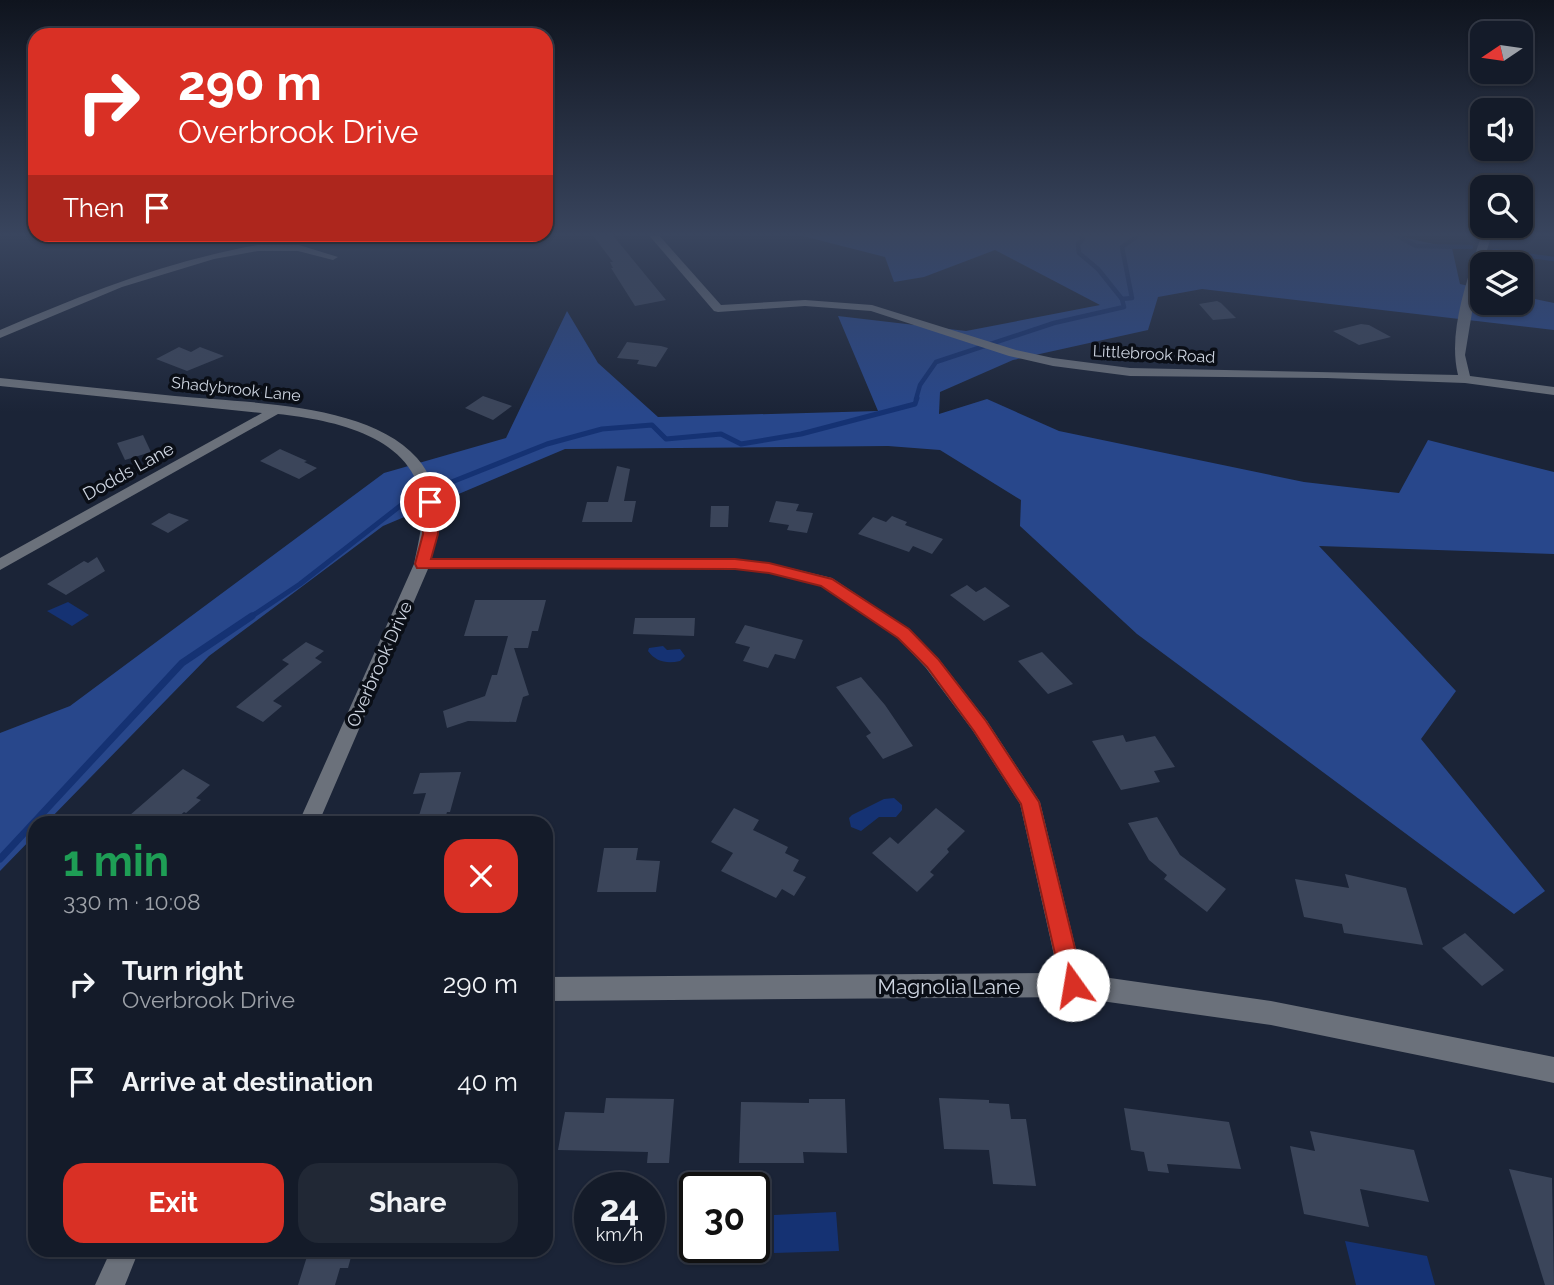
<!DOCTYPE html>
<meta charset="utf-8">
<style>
:root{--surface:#141b29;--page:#212835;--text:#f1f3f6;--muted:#9da1a8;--line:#333946;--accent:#d93025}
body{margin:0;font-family:Raleway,sans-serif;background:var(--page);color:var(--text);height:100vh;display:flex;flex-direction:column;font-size:26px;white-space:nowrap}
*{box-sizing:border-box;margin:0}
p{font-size:23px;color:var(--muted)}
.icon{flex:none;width:38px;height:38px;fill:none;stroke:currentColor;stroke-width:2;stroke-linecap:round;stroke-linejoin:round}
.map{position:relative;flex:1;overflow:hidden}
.sheet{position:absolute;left:28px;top:816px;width:525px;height:441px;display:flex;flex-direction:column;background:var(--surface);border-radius:21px;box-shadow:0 2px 5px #0004,0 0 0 2px var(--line)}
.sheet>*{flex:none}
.banner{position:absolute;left:28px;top:28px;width:525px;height:214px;border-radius:21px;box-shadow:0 2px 5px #0004,0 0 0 2px var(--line);background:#d93025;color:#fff;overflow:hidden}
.needle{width:46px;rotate:257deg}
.tools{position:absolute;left:1470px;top:21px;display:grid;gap:14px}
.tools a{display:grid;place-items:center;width:63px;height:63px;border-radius:14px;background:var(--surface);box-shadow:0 2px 5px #0004,0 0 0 2px var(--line);font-size:35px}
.speed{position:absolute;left:574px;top:1172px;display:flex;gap:14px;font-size:35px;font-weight:700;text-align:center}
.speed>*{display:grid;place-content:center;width:91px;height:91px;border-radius:50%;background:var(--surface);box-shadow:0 2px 5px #0004,0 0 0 2px var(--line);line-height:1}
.speed small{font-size:18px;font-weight:400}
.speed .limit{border:4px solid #111;border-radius:10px;background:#fff;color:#111}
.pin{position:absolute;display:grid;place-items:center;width:60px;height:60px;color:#fff;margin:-30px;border:4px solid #fff;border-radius:50%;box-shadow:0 2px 7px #0007}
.me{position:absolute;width:77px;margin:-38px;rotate:347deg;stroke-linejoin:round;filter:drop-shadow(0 0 5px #0008)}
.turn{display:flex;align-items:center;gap:24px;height:147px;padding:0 35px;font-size:32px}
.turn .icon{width:91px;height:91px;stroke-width:2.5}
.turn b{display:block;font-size:49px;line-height:60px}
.then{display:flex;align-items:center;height:66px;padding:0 35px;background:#0003;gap:14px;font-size:26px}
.round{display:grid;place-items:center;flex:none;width:74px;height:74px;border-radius:21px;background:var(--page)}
.headline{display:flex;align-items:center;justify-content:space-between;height:119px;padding:0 35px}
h1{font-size:42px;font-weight:700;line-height:52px;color:#1e9e55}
.cta{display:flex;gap:14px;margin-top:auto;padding:14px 35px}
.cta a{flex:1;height:80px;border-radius:21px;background:var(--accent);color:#fff;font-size:28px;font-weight:700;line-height:80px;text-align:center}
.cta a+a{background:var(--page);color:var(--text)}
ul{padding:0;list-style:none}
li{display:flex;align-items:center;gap:21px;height:98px;padding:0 35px}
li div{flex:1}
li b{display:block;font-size:26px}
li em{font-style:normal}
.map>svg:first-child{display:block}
</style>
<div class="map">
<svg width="1554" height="1285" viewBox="0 0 1554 1285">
<rect width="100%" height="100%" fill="#1b2437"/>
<path fill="#28478b" d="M791 233H1384L1452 248 1460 284 1482 289V303H1521V296L1554 303V330L1202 289 1158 297 1148 330 1013 360 940 392 939 414 987 399 1059 431 1304 482 1399 493 1428 440 1554 472V554L1319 546 1456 691 1421 739 1545 891 1514 914 1137 634 1020 526 1021 500 940 450 888 446 565 449 383 526 209 656 47 822H35V835L0 871V733L70 706 384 473 506 438 567 311 598 363 658 417 878 411 838 316 966 331 1100 305 995 250 924 277 894 282 885 257Z"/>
<g fill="#153273">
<path d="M68 602 89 615 72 626 47 611Z"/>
<path d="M663 646 667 650 680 649 685 656 680 661C667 664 656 662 648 651L649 648Z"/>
<path d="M894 798 902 805V810L896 817H879L861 831 851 827 849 818 852 815 884 799Z"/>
<path d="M836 1212 839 1251 774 1253V1215Z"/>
<path d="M1345 1241 1427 1256 1435 1285H1356Z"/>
</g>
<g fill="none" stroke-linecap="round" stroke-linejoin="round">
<g stroke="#153273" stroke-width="4.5">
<path d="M1078 233 1083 239 1078 244 1079 253 1098 269 1122 299"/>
<path d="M1392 233 1416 246 1471 247"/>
<path d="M1494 251 1554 259"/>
<path d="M916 399 920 385 936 362 1054 323 1124 307 1122 299 1132 298 1122 247 1139 235 1136 233"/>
</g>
<path stroke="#153273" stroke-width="5" d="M249 618 300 584 409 499 547 444 602 429 652 425 666 439 721 434 741 444 801 434 915 404 917 398"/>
<path stroke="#153273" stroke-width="7" d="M0 859 182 663 252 616"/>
</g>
<g fill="#3b455a">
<path d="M591 233H611L666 300 635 306 611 268H613L610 262H613Z"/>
<path d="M1217 301 1221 303 1236 318 1213 320 1199 304Z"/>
<path d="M1361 324 1369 325 1391 337 1359 345 1333 331Z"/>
<path d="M627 342 661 346 668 348 656 367 637 364 639 360 617 358Z"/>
<path d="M179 347 191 352 200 347 224 356 187 371 156 359Z"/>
<path d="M483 396 512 406 493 420 465 408Z"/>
<path d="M143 435 151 452 125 460 117 443Z"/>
<path d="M280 449 307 461 304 462 317 468 299 479 260 461Z"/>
<path d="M617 466 630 469 624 501H636L632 522H582L587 502H608Z"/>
<path d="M776 501 799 504 796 511 813 513 807 533 787 530 789 525 769 522Z"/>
<path d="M711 506H729L728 527H710Z"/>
<path d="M169 513 189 520 168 533 151 524Z"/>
<path d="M892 516 907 522 905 525 943 539 932 554 913 546 909 552 858 534 873 517 886 522Z"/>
<path d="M97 557 105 571 66 595 47 584 84 561 88 563Z"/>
<path d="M967 585 976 592 985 587 1010 606 984 621 950 595Z"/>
<path d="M475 600H546L538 631H532L528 648H514L529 695 523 697 516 722 468 721 447 728 443 711 485 696 492 675H497L508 636H464Z"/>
<path d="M635 618H695L694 636 633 634Z"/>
<path d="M745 625 803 640 795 659 775 654 768 668 743 661 750 647 735 643Z"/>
<path d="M306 642 324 651 315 658 322 662 273 701 282 706 263 722 236 707 289 664 282 660Z"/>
<path d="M1042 652 1073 684 1048 694 1018 661Z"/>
<path d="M861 677 885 705 913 746 883 759 866 736 871 733 836 687Z"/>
<path d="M1123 735 1126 742 1155 736 1175 767 1154 771 1160 782 1121 790 1092 741Z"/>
<path d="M183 769 210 785 196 798 201 800 186 813 184 812 173 822H122Z"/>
<path d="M461 772 450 812H447L444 822H417L426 793 413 794 420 773Z"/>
<path d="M734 808 759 820 753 830 788 847 785 853 799 860 793 871 806 877 794 896 782 889 776 898 721 871 733 853 711 842Z"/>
<path d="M936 808 965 831 947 849 949 852 930 872 934 875 917 892 872 853 890 837 898 844Z"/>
<path d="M1157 817 1180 855 1226 889 1207 912 1164 879 1167 875 1149 860 1128 823Z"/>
<path d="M604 848H638L636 860 660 861 656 892H597Z"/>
<path d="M1345 874 1406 888 1423 945 1344 933 1342 924 1304 917 1295 879 1349 888Z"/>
<path d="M1465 933 1504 970 1482 986 1442 948Z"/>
<path d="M606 1098 674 1099 669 1163H647L648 1152 558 1150 565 1112 604 1113Z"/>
<path d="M939 1098 989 1100V1103L1009 1104 1011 1119H1026L1036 1186 993 1184 989 1150 944 1149Z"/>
<path d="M809 1099H845L847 1153 803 1152 804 1163H739L741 1102 809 1103Z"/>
<path d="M1124 1108 1229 1122 1241 1169 1167 1164 1169 1173 1148 1171 1144 1152 1131 1150Z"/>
<path d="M1310 1131 1414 1150 1429 1202 1360 1189 1369 1227 1304 1214 1290 1146 1315 1151Z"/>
<path d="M1509 1169 1552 1178 1554 1285H1545Z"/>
<path d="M309 1250H353L348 1268H340L335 1285H298Z"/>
</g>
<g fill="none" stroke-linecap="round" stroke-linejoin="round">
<g fill="#6b717b" fill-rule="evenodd">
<path d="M647 233H657L721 305 805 300 872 305 1016 350 1053 358 1130 368 1458 375C1447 330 1469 276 1482 233H1492L1476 288 1465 355 1470 376 1554 387V395L1465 383 1327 378 1130 376 1053 366 1009 356 871 311 805 306 718 312 714 311Z"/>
<path d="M258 245H299L338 257 333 260 298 251H258L214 259 122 287 0 338V330C84 294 167 261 258 245Z"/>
<path d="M0 378C58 384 116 390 175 396 244 403 368 402 417 458 442 486 438 524 431 559H735L769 563 832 578 910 630 938 658 987 721 1040 802 1082 974 1271 1001 1554 1057V1083L1271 1025 1073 997 546 1001V977L1058 973 1020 804 973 731 926 668 898 638 821 586 769 573 735 569H428L319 822H299L414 564C418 544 423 525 422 505 417 436 333 420 278 414L0 570V558L262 413 0 386Z"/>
<path d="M111 1250H139L125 1285H95Z"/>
</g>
</g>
<linearGradient id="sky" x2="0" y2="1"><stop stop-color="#0f141e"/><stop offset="0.57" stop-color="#39455e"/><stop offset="1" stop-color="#39455e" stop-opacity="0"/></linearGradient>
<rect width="1554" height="412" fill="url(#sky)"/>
<path fill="#d93025" stroke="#8d1f18" stroke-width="2" d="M430 498 437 502 438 534 431 559H735L769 563 832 579 909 629 938 659 986 721 1039 802 1084 985 1081 993 1073 996 1066 993 1062 985 1021 804 974 731 927 667 898 638 821 586 769 573 735 569 417 568 415 564 423 534 424 502Z"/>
<g text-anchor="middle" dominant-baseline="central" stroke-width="7" stroke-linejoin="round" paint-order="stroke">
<g font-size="16" fill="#ced5e1" stroke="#0a0e16">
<text transform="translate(1154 354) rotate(3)">Littlebrook Road</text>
<text transform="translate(236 389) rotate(6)">Shadybrook Lane</text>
</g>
<g font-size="18" fill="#ced5e1" stroke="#0a0e16">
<text transform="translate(128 471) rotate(-29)">Dodds Lane</text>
<text transform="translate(379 664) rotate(-66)">Overbrook Drive</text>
</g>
<g font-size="21" fill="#ced5e1" stroke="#0a0e16">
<text x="949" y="986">Magnolia Lane</text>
</g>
</g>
</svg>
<div class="tools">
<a><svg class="needle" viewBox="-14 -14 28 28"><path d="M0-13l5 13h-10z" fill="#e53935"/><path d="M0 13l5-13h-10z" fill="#9da1a8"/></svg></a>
<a><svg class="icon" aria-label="sound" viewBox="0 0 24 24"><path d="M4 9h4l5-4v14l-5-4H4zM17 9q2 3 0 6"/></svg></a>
<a><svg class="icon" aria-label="search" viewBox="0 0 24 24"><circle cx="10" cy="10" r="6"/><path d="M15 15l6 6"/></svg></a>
<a><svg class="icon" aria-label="layers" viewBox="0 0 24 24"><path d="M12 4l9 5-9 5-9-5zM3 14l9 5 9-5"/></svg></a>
</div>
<div class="speed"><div>24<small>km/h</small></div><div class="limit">30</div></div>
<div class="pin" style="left:430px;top:502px;background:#d93025"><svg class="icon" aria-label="arrive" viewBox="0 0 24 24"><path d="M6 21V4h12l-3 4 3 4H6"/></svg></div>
<svg class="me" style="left:1073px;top:985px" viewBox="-20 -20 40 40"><circle r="19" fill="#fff"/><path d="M0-13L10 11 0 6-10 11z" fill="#d93025"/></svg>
<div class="banner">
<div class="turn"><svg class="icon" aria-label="right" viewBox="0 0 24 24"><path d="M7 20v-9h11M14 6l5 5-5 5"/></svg><div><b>290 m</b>Overbrook Drive</div></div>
<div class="then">Then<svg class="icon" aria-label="arrive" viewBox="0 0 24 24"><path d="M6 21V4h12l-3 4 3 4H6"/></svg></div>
</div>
<section class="sheet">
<div class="headline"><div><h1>1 min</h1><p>330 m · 10:08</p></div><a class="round" style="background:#d93025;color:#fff"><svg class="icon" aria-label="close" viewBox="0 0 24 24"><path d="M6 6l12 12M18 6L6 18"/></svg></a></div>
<ul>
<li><svg class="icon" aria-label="right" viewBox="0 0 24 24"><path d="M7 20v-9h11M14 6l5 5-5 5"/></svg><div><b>Turn right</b><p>Overbrook Drive</p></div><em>290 m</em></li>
<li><svg class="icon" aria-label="arrive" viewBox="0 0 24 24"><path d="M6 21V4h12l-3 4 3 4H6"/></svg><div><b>Arrive at destination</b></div><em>40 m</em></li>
</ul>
<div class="cta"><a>Exit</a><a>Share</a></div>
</section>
</div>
